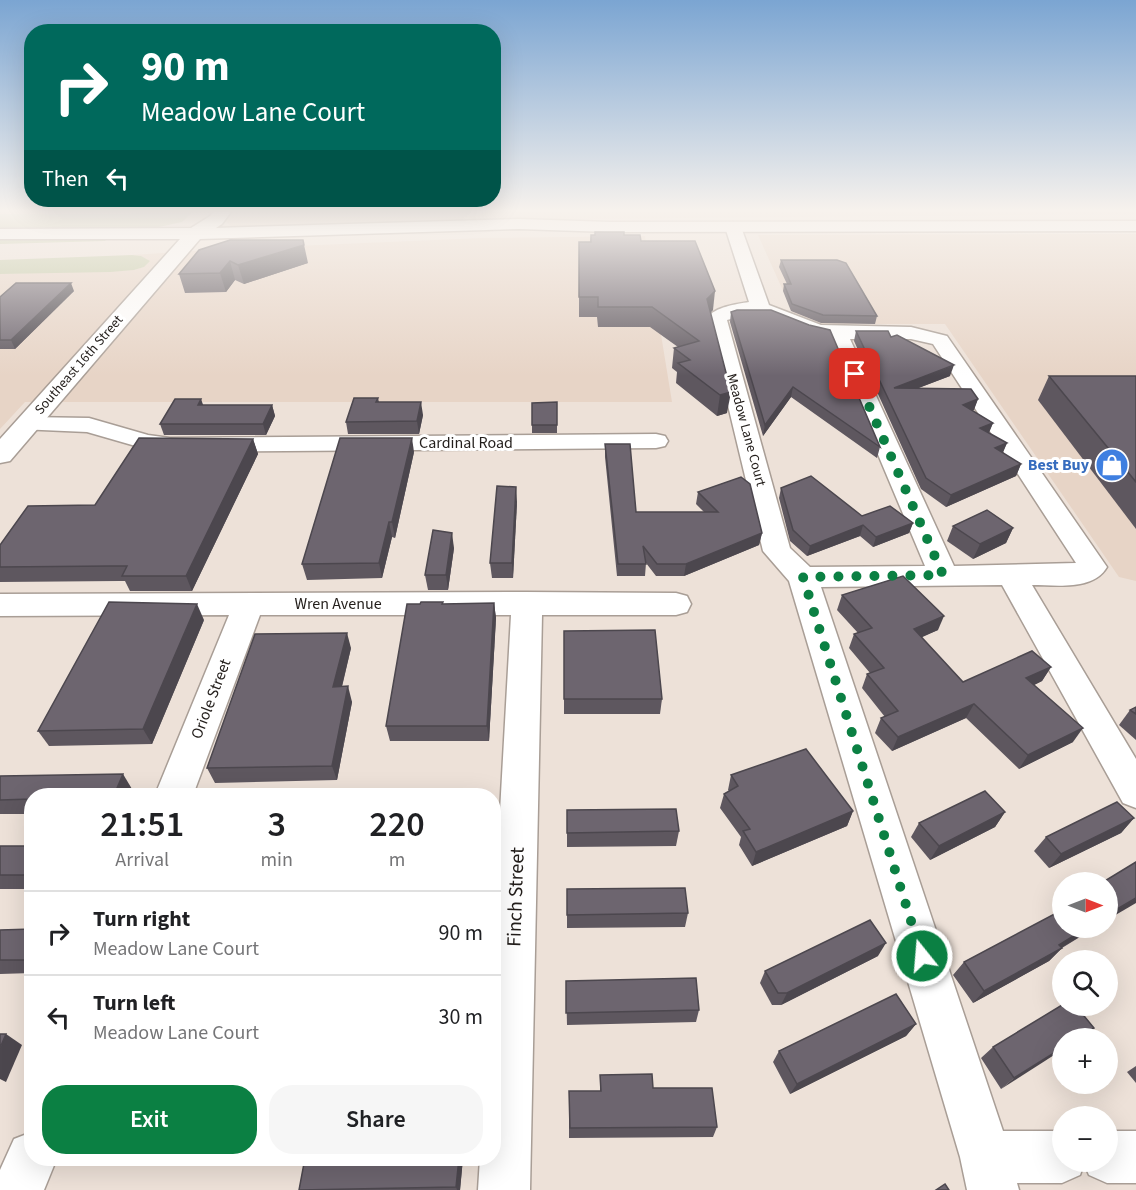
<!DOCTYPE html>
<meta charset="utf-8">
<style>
:root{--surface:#fff;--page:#f6f6f6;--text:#202124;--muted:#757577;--line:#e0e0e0;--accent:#0b8043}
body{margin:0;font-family:"Source Sans 3",sans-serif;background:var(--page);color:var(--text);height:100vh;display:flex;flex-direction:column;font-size:22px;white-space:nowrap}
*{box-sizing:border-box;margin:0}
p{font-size:20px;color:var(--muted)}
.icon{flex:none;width:33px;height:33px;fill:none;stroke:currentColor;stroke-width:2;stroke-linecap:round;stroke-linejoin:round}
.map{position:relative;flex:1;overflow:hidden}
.drawer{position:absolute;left:24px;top:788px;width:477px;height:378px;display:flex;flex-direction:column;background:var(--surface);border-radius:24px;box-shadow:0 6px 24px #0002}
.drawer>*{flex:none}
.top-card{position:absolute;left:24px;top:24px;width:477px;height:183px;border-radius:24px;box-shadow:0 6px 24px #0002;background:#00695c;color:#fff;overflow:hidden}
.needle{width:39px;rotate:90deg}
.tools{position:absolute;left:1052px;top:872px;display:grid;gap:12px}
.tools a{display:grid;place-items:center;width:66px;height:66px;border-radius:50%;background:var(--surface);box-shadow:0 6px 24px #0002;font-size:30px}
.pin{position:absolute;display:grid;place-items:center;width:51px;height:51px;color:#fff;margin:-26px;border-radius:12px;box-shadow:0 3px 9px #0006}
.me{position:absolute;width:66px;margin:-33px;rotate:343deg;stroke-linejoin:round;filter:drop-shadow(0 0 4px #0008)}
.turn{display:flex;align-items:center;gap:21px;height:126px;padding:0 18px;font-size:27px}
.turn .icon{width:78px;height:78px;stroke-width:2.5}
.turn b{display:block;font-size:42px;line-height:51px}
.then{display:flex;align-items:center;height:57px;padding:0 18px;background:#0003;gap:12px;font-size:22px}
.eta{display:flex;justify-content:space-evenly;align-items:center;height:102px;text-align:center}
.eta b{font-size:36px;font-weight:600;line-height:42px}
.cta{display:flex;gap:12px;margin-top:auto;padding:12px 18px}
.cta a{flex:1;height:69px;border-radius:24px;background:var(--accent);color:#fff;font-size:24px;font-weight:600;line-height:69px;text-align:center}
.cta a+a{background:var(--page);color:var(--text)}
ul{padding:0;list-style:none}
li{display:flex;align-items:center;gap:18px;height:84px;padding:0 18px;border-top:2px solid var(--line)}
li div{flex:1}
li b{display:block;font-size:22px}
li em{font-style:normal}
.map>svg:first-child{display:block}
</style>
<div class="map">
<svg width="1136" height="1190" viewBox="0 0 1136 1190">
<rect width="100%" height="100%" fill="#ede1d8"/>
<g fill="#e7d4c6">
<path d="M0 209H164L129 214H0Z"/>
<path d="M234 209H1136V214L571 219 242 226H231L226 222Z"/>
<path d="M1136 234V581L1119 577 945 324H798L758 235Z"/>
<path d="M645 236 672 402H25L0 429V274L134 270 144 267 141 256 132 255 225 249 482 238Z"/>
</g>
<g fill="#bfc6a0">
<path d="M164 209H196L182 222 159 227 0 228V214H129Z"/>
<path d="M0 238H108L105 241 0 244Z"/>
<path d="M132 255 141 256 150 261 144 267 134 270 110 272 0 274V260Z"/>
</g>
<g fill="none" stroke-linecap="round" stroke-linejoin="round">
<defs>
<g id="minor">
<path d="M733 222 741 227 769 305 821 325 911 327 947 336 1107 567C1093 591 1056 585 1032 585L1136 759V808L1123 803 1002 585 821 587 1003 1131H1062V1161H1107V1131H1136V1183H1107L1089 1175 1084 1164 1080 1175 1062 1183H1017L1019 1190H967L960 1157 789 581 763 551 707 318C715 307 736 304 749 302L725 227ZM749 314C775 314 800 335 829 338L925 566 810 567 790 548 727 320ZM850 339H911L933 344 1076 563 954 566Z"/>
<path d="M27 417 89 418 148 435 170 438 656 434 665 436 668 441 665 446 656 448 170 452 146 449 87 432 19 429 15 424 19 419Z"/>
<path d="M527 592 676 593 687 596 691 604 687 612 676 615H542L530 1190H478L480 1158H494V919L511 615H260L193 795H155L229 615 0 616V594Z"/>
<path d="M32 1132V1158H57L44 1190H0V1170L14 1139Z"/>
</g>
<path id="major" d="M216 209H233L222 224 216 228 519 219 610 222 1136 221V231L610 232 519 229 200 239 10 461 0 463V439L180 239H0V229L191 228 210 216Z"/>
</defs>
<use href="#minor" stroke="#a99e96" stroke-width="3"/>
<use href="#major" stroke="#a99e96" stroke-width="3"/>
<use href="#minor" fill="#fff" fill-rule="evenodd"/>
<use href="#major" fill="#fff" fill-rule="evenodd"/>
</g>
<g fill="#5e575f">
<path d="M591 235H624L641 241 713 310 710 312 727 413 717 416 676 383 677 372 672 368 674 348 678 347 650 327H598L597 317H579V242H590Z"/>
<path d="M199 250 308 263 244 284 235 280 226 292 185 293 179 274Z"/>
<path d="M781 260 877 316 875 324 821 323 791 311 783 291 784 284H787L779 267Z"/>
<path d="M74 291 15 349H0V297Z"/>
<path d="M731 312 880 447 877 458 791 397 763 436 730 322Z"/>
<path d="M856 331 891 337 950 376 918 388 978 399 973 411 993 423 989 433 1007 443 1002 453 1021 464 1016 476 946 507 921 489 854 341Z"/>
<path d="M1049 376H1136V529L1038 400Z"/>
<path d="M378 398 379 402 423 415 419 434H348L346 422Z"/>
<path d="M557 402V433H532V403Z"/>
<path d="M204 405H272L275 416 266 435H164L160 424Z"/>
<path d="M253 439 258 454 192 591H130L125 581H119L0 582V545Z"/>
<path d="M605 444 636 512H704L696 504 698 492 762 533 759 545 684 576H656L646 563 645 576H617L605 457Z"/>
<path d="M414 452 395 538 392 537 382 578 307 580 302 564Z"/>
<path d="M781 488 862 516 913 523 909 533 873 547 860 536 807 556 790 541 779 498Z"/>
<path d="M517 502 513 578H492L490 563Z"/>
<path d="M953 526 1013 528 1006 543 973 559 947 541Z"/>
<path d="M454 548 448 590H428L425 575Z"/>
<path d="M842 595 938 630 921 637 963 682 1051 667 1042 681 1034 685 1073 742 1019 769 966 718 892 751 875 733 881 718 885 717 862 688 867 674 870 673 849 648 854 634 858 633 837 610Z"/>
<path d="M494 603 496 618 489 741H390L386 726 443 604Z"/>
<path d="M204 620 152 744 49 746 38 731Z"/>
<path d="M564 631 662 699 660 714H564Z"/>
<path d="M351 648 342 687 352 702 337 780 215 783 207 768Z"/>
<path d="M1136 707V740L1119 725 1130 710Z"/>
<path d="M731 775 853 811 847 826 752 866 739 845 741 837 720 808 724 794 729 791 728 790Z"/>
<path d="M0 776 132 789 130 795H32V814H0Z"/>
<path d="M567 810 679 831 676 846 567 847Z"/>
<path d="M1005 812 995 827 930 860 911 837 919 823Z"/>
<path d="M1134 818 1121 833 1049 868 1034 851 1046 837Z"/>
<rect x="0" y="846" width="32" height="43"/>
<path d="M567 889 688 913 685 927 567 928Z"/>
<path d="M1096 927 1062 948 1049 961 973 1003 953 975 964 962Z"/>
<path d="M32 929V973L0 974V930Z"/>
<path d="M878 956 781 1005H772L760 983 765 971Z"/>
<path d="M566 981 699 1010 696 1022 567 1025Z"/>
<path d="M916 1024 906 1036 790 1094 773 1062 779 1051Z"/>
<path d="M1094 1028 1081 1038H1062L1001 1089 981 1058 993 1047Z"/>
<path d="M1136 1066V1083L1127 1072Z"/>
<path d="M600 1075 653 1088 717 1127 713 1137 569 1138V1091H600Z"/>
<path d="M305 1158H463L460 1190H299Z"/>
</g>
<g fill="#4c474e">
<path d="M303 240 308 263 244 284 238 265Z"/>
<path d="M230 261 235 280 226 292 220 273Z"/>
<path d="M71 283 74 291 15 349 11 340Z"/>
<path d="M715 291 713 310 705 319 707 299Z"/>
<path d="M954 365 950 376 890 399 894 388Z"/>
<path d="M793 387 791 397 763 436 765 425Z"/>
<path d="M731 392 727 413 717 416 720 395Z"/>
<path d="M201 399 205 410 198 405Z"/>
<path d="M978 399 974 410 959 416 963 405Z"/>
<path d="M421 402 423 415 419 434 417 421Z"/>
<path d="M272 405 275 416 266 435 263 424Z"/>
<path d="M993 423 988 434 980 428Z"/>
<path d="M412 438 414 452 395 538 392 522Z"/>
<path d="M253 439 258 454 192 591 186 576Z"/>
<path d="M1007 443 1002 455 995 448Z"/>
<path d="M1021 464 1016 476 946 507 951 495Z"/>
<path d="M516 487 517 502 513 578 512 563Z"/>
<path d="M389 522 392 537 382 578 379 563Z"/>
<path d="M913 523 909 533 873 547 876 537Z"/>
<path d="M863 525 860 536 807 556 810 546Z"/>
<path d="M1013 528 1006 543 973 559 980 544Z"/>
<path d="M452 533 454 548 448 590 446 575Z"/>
<path d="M762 533 759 545 684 576 686 564Z"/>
<path d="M494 603 496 618 489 741 487 726Z"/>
<path d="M197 604 204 620 152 744 143 729Z"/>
<path d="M944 616 938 630 907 644 914 629Z"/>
<path d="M347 633 351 648 338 702 333 687Z"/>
<path d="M1051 667 1042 681 1018 693 1026 678Z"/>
<path d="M348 686 352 702 337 780 332 766Z"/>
<path d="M974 704 966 718 892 751 898 737Z"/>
<path d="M1083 728 1073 742 1019 769 1028 755Z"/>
<path d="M123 774 132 789 130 795H114Z"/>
<path d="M853 811 847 826 752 866 756 852Z"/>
<path d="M1005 812 995 827 930 860 939 846Z"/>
<path d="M1134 818 1121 833 1049 868 1061 854Z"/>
<path d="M1136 898V903L1107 920V915Z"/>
<path d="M1088 927H1096L1059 949 1062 948 1049 961 973 1003 984 991Z"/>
<path d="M886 943 878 956 781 1005 787 993Z"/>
<path d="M916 1024 906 1036 790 1094 797 1084Z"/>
<path d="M6 1034 22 1045 6 1082 0 1079V1048Z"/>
<path d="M1062 1048V1050L1001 1089 1014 1078Z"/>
<path d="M459 1158H463L460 1190H457L456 1187Z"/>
</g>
<g fill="#6d656f" stroke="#4c474e" stroke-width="1.5">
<path d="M595 232H624V235H640L641 241H695L715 291 707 299 731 392 720 395 678 363 690 360 674 348 699 341 652 307H598V297H579V242H591V235H595Z"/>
<path d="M230 240H303L304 245 238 265 230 261 220 273 179 274 199 250Z"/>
<path d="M781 260H837L846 263 877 316 823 315 792 304 784 284H791Z"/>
<path d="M16 283H71L11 340H0V297Z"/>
<path d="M737 310H771L809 325 830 330 880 447 793 387 765 425 731 312Z"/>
<path d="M856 331H888L891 337 897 335 954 365 894 388 971 389 978 399 963 405 993 423 980 428 1007 443 995 448 1021 464 951 495 926 478Z"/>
<path d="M1049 376H1136V482Z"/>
<path d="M354 398H378L376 402H421L417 421 346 422Z"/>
<path d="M175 399H201L198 405H272L263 424H160Z"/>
<path d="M557 402V425H532V403Z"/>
<path d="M139 438 253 439 186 576H122L127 566H111L0 567V545L28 506 95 505Z"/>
<path d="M340 438H412L392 522H389L379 563 302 564Z"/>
<path d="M605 444H630L636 512H718L698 492 741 477 750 484 762 533 686 564H657L643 546 646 564H618Z"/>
<path d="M811 476 862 516 890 506 913 523 876 537 863 525 810 546 793 530 781 488Z"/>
<path d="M497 486 516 487 512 563H490Z"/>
<path d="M987 510 1013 528 980 544 953 526Z"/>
<path d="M433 530 452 533 446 575H425Z"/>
<path d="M903 576 944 616 914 629 963 682 1032 651 1051 667 1026 678 1083 728 1028 755 974 704 898 737 881 718 898 711 867 674 884 668 854 634 872 628 842 595Z"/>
<path d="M109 602 197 604 143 729 38 731Z"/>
<path d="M421 602H443L442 604 494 603 487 726H386L407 604H420Z"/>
<path d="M655 630 662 699H564V631Z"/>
<path d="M347 633 333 687 348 686 332 766 207 768 255 634Z"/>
<path d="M1136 707V714L1130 710Z"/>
<path d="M806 749 853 811 756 852 743 831 750 829 724 794 738 786 731 775Z"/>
<path d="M123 774 114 795H32V799L0 800V776Z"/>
<path d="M985 791 1005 812 939 846 919 823Z"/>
<path d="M1117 802 1134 818 1061 854 1046 837Z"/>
<path d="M676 809 679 831 567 833V810Z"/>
<rect x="0" y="846" width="32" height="29"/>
<path d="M1136 862V898L1107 915V882H1103Z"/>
<path d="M685 888 688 913 567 915V889Z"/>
<path d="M1062 910V927H1088L1059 945 1062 948 984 991 964 962Z"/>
<path d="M870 920 886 943 787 993H778L765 971Z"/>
<path d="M32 929V960H0V930Z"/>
<path d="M696 978 699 1010 566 1013V981Z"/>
<path d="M896 994 916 1024 797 1084 779 1051Z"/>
<path d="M1062 1005H1075L1094 1028 1077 1038H1062V1048L1014 1078 993 1047Z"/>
<path d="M0 1034H6L0 1048Z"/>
<path d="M652 1074 653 1088H712L717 1127 570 1128 569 1091H601L600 1075Z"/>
<path d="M305 1158H459L456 1187 299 1190Z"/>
<path d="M945 1184 949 1190H936Z"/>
</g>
<linearGradient id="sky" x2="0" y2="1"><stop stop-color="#7ba5d2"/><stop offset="0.56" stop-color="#f7f2ed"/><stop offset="1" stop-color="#f7f2ed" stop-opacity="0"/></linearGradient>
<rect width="1136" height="376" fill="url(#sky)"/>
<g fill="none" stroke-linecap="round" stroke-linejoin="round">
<path stroke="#0b8043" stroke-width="10" stroke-dasharray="0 18" d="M855 374 943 575 803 577 922 956"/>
</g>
<defs>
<symbol id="shop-disc" viewBox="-11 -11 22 22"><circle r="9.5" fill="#3f7fe0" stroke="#fff"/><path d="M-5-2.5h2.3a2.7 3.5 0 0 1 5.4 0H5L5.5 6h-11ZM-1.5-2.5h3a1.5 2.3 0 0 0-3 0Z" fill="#fff"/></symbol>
</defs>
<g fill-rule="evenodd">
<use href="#shop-disc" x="1093" y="446" width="38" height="38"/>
</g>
<g text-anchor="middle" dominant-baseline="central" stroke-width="6" stroke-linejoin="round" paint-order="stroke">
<g font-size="14" fill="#231e1b" stroke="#fff">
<text transform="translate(79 365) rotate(-49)">Southeast 16th Street</text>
<text transform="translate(746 430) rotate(75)">Meadow Lane Court</text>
</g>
<g font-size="16" fill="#231e1b" stroke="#fff">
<text x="466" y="443">Cardinal Road</text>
<text x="338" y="604">Wren Avenue</text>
<text transform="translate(211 699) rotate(-69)">Oriole Street</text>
</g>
<g font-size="16" font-weight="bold" fill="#366cbe" stroke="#fff" text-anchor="end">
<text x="1089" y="465">Best Buy</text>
</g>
<g font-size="20" fill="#231e1b" stroke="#fff">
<text transform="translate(516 897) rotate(-88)">Finch Street</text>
</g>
</g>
</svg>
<div class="tools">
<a><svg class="needle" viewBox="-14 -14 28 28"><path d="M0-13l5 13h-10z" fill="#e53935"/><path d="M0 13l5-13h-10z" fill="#757577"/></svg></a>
<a><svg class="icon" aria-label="search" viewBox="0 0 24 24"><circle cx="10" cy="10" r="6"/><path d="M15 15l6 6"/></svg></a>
<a>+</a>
<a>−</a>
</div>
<div class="pin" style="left:855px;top:374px;background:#d93025"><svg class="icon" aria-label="arrive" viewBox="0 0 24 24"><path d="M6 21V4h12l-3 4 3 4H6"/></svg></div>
<svg class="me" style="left:922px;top:956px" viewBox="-20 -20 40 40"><circle r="17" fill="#0b8043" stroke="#fff" stroke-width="3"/><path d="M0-11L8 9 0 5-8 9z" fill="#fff"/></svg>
<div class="top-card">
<div class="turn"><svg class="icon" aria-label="right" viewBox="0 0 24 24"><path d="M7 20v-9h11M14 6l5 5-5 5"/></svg><div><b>90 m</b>Meadow Lane Court</div></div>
<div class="then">Then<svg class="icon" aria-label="left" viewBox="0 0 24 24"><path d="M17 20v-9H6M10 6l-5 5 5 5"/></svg></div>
</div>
<section class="drawer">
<div class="eta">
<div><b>21:51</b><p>Arrival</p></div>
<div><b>3</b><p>min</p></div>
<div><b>220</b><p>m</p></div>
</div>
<ul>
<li><svg class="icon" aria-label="right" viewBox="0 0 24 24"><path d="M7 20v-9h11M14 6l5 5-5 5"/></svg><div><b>Turn right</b><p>Meadow Lane Court</p></div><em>90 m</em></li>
<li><svg class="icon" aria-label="left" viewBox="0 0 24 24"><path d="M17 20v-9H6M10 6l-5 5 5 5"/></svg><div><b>Turn left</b><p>Meadow Lane Court</p></div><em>30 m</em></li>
</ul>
<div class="cta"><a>Exit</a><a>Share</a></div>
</section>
</div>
